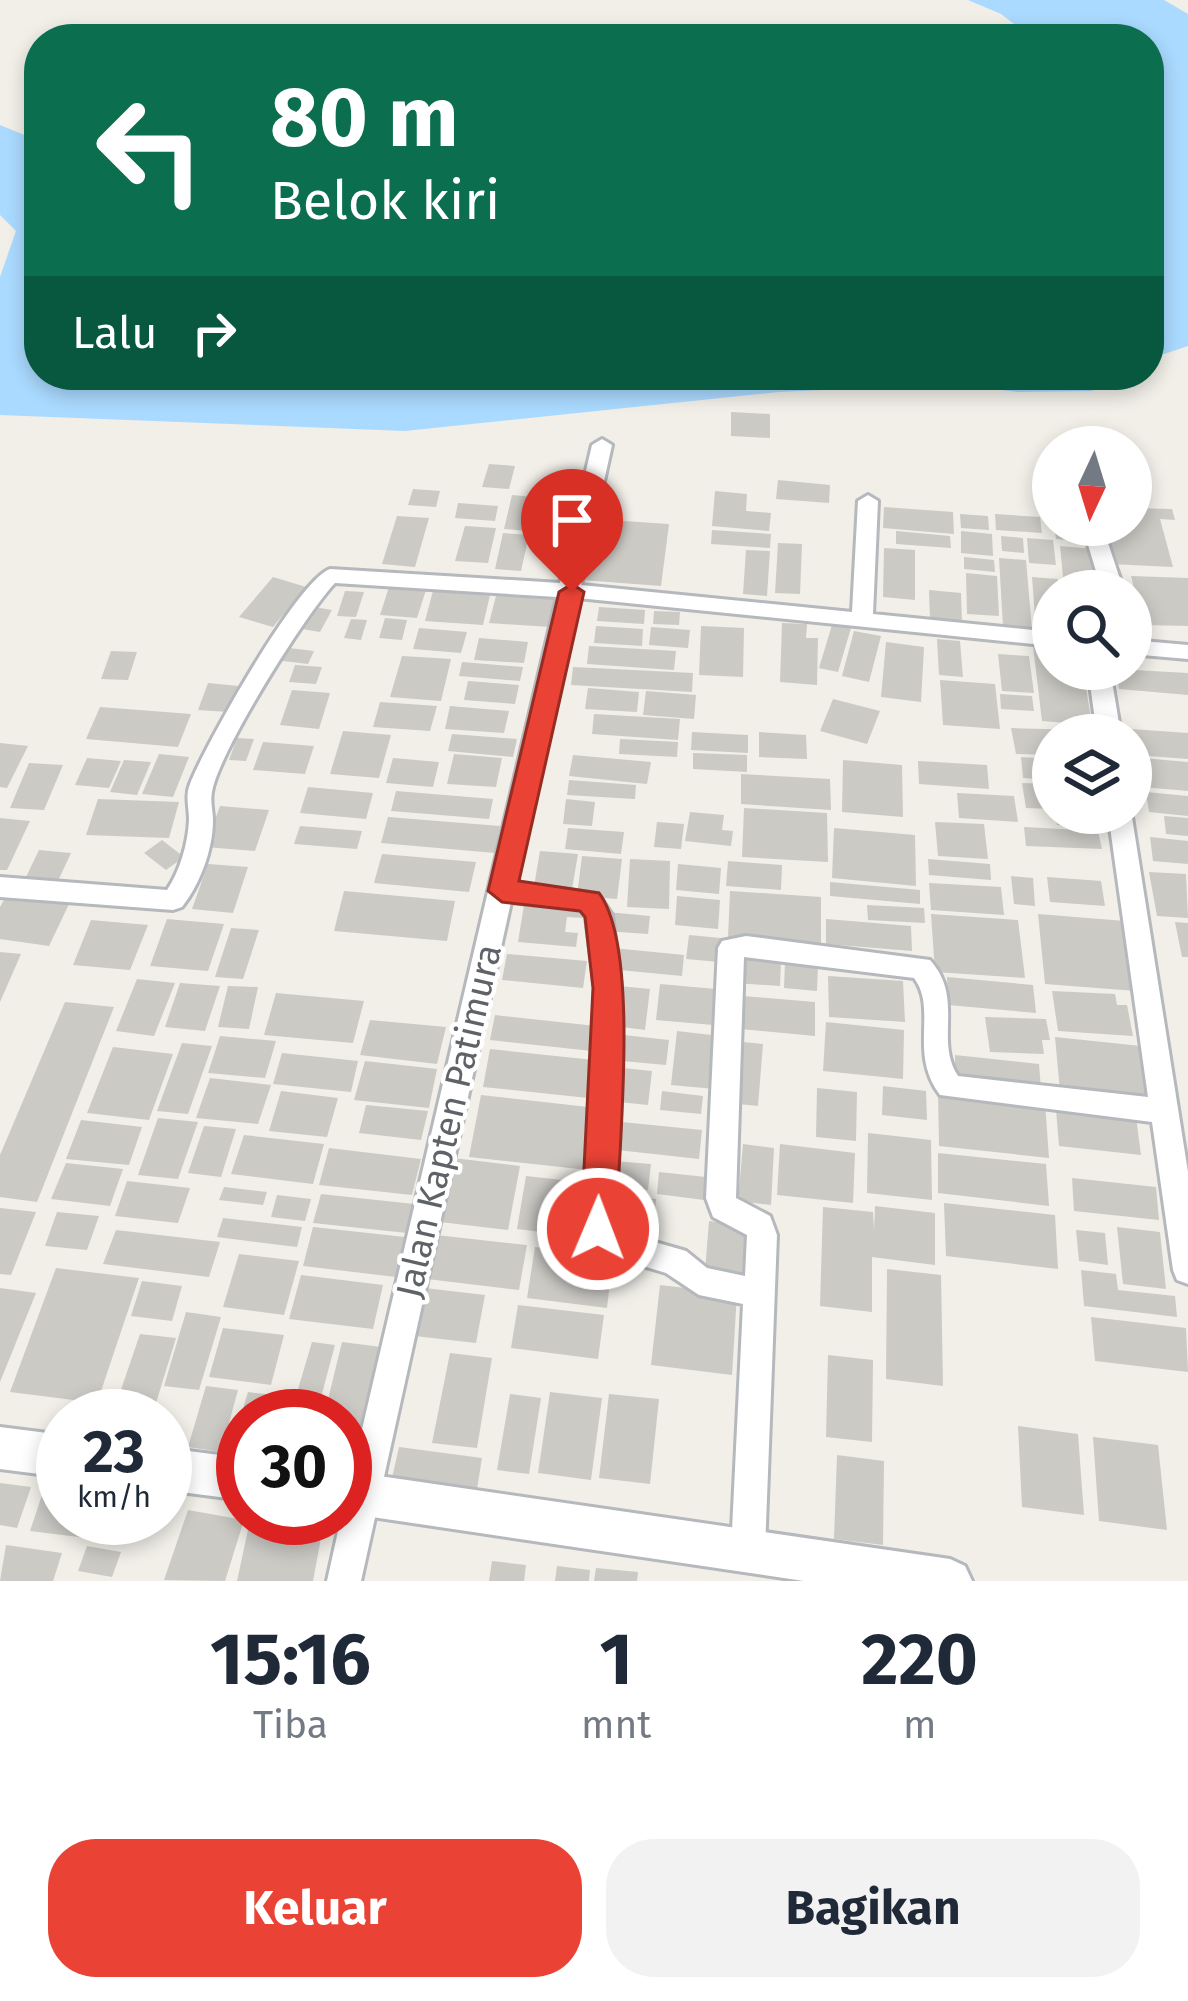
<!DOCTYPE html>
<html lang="id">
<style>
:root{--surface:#fff;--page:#f2f2f3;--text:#1f2937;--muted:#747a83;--accent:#ea4335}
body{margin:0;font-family:"Fira Sans",sans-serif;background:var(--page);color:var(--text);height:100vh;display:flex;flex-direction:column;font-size:45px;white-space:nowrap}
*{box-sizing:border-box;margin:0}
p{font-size:39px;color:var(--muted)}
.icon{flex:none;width:66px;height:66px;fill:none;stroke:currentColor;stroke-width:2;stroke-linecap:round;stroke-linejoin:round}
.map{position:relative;height:1581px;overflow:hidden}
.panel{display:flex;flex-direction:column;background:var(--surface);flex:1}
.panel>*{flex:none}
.top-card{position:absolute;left:24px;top:24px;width:1140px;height:366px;border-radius:48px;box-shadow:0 6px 18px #0003;background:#0b6e4f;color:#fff;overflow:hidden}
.needle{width:78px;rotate:184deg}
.controls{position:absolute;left:1032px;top:426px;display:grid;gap:24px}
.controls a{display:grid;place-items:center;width:120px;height:120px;border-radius:50%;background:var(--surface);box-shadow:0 6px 18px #0003;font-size:60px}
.speed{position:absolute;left:36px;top:1389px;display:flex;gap:24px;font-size:60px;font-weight:700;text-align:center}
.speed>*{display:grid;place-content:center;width:156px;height:156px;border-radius:50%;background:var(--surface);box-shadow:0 6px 18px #0003;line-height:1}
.speed small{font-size:30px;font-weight:400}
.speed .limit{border:18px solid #d22;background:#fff;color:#111}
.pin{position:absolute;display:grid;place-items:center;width:102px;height:102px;color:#fff;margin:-123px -51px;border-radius:50% 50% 50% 0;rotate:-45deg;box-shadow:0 0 12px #0007}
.pin .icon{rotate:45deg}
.me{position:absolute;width:132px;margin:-66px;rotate:1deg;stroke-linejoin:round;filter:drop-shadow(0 0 9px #0008)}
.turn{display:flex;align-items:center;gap:42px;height:252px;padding:0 48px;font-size:54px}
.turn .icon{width:156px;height:156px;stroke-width:2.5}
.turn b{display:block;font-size:84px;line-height:102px}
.then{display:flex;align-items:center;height:114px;padding:0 48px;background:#0003;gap:24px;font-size:45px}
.eta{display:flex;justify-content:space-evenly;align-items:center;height:204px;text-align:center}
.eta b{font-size:72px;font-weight:700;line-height:84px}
.action{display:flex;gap:24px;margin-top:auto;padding:24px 48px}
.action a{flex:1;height:138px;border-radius:48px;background:var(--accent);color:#fff;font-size:48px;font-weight:700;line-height:138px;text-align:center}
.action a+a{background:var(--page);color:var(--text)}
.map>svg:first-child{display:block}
</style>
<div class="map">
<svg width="1188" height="1581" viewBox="0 0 1188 1581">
<rect width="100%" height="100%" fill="#f1efe8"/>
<g fill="#aadaff">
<path d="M968 0H1164L1188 14V346L1149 359V39H1034L1001 14Z"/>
<path d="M0 125 39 141V375H1129L1091 391 1019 392 952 384 779 392 405 431 0 415V277L16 231 0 215Z"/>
</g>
<g fill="#cccac5">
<path d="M731 412 770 414V438L731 436Z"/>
<path d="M489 464 515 466 509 489 482 487Z"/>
<path d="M778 480 830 485 829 503 776 499Z"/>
<path d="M413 489 440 491 436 507 408 505Z"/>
<path d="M715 491 747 494 746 511 771 513 769 531 712 526Z"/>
<path d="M512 495 534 497 527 531 504 529Z"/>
<path d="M458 503 498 506 495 521 455 518Z"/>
<path d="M884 507 953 512 954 534 883 528Z"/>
<path d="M1132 508 1172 509 1175 520 1160 519 1173 567 1110 564 1102 525H1131L1136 520Z"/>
<path d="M960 514 988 516 989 530 961 528Z"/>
<path d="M995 514 1040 517 1042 533 996 530Z"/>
<path d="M397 516 429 518 415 567 382 564Z"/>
<path d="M593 519 669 524 661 586 582 580Z"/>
<path d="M1054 525H1088L1090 542 1056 539Z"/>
<path d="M465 526 496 528 488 563 455 561Z"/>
<path d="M712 530 771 534 770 548 711 544Z"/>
<path d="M896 531 950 536 951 548 896 544Z"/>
<path d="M961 531 992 534 993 556 961 553Z"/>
<path d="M503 533 529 535 521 571 495 569Z"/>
<path d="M1001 536 1023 538 1024 553 1002 551Z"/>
<path d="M540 537 570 539 567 554 536 552Z"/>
<path d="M1027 538 1053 540 1056 565 1029 563Z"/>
<path d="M778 543 802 544 800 594 775 593Z"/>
<path d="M1060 546 1095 549 1099 581 1063 577Z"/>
<path d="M884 548 915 550V600L883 597Z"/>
<path d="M746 550 770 551 767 596 743 594Z"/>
<path d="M964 557 994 560 995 572 964 569Z"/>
<path d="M999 558 1026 560 1032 630 1003 627Z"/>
<path d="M966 573 997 576 999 616 967 614Z"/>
<path d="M1131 576 1188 578V626L1143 625Z"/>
<path d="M273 577 306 587 273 627 239 617Z"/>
<path d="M1032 577 1058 579 1053 630 1036 629Z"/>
<path d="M389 587 426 590 417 618 380 615Z"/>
<path d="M434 587 491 591 483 625 425 621Z"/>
<path d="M929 590 961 593 962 623 930 620Z"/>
<path d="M345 591 364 592 356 617 337 616Z"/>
<path d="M497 592 556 596 550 627 489 623Z"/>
<path d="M308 606 332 610 320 632 296 628Z"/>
<path d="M599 607 645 610 644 624 597 621Z"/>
<path d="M654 611 680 612 679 625 653 624Z"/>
<path d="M385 618 407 620 402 640 379 638Z"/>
<path d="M351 619 367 620 361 640 344 638Z"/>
<path d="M782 623 807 624 806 638H818L817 685 780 682Z"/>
<path d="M832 625 851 628 838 672 819 668Z"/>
<path d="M596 626 643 629 642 646 594 643Z"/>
<path d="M701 626 744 628 743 677 699 675Z"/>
<path d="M651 627 690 630 688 648 649 645Z"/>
<path d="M419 628 467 632 461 653 413 649Z"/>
<path d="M854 631 881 636 869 682 842 676Z"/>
<path d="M479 638 528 642 524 663 474 660Z"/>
<path d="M937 639 960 641 963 677 939 675Z"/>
<path d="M886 642 924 647 921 702 881 697Z"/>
<path d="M589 646 676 651 674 670 587 664Z"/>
<path d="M1033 646 1053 647V669H1083L1092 725 1042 721Z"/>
<path d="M281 647 314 651 308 664 275 660Z"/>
<path d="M111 651 137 652 128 680 101 679Z"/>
<path d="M998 654 1029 656 1034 693 1002 691Z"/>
<path d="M402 656 451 659 441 701 390 697Z"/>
<path d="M462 662 523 667 520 681 459 676Z"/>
<path d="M295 665 322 667 316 684 289 682Z"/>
<path d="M573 667 693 673 692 692 571 685Z"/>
<path d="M1116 669 1188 673V695L1119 689Z"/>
<path d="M940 680 995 684 1000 729 943 725Z"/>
<path d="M468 681 519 685 515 704 464 700Z"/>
<path d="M208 683 239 686 229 712 198 710Z"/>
<path d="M588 688 639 692 637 712 585 709Z"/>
<path d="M292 690 330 693 319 729 280 725Z"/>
<path d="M646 691 696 695 694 719 643 715Z"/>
<path d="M1000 694 1032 696 1034 711 1001 709Z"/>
<path d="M833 699 880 711 867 744 820 731Z"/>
<path d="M380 702 437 706 430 731 373 727Z"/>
<path d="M450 706 509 711 504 733 445 729Z"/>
<path d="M100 707 191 714 178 747 86 739Z"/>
<path d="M594 714 680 719 678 740 592 734Z"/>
<path d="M1011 728 1081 730 1082 735H1053V755L1016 754Z"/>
<path d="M1131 729 1188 733V759L1135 755Z"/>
<path d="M343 731 391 735 379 778 330 774Z"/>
<path d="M692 732 748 735V753L691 750Z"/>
<path d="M759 732 806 735 807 759 759 757Z"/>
<path d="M452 734 517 739 513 757 448 751Z"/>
<path d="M237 738 254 739 246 761 229 760Z"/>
<path d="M620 739 678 742 677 757 619 754Z"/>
<path d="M263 742 314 746 305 774 253 770Z"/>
<path d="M0 743 28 746 7 788 0 787Z"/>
<path d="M693 753 747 755V772L693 769Z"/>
<path d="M159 754 189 757 173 797 142 794Z"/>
<path d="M454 754 502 758 496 787 447 784Z"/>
<path d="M573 755 651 762 647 784 569 776Z"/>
<path d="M1021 757 1053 759V780L1023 778Z"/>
<path d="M1131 757 1188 762V791L1131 786Z"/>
<path d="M87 758 121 761 109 788 75 785Z"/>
<path d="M393 758 439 762 433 787 386 783Z"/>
<path d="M124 760 151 762 137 795 110 792Z"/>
<path d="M843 760 902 765 903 817 842 812Z"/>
<path d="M918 761 987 765 989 789 919 784Z"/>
<path d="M29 763 63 765 44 810 10 808Z"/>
<path d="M741 774 830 779 831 810 741 804Z"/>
<path d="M569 780 636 785 635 799 567 795Z"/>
<path d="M1022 783 1053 784V809L1026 808Z"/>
<path d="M308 787 373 793 366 819 300 813Z"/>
<path d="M396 791 493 799 489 819 391 811Z"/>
<path d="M1146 792 1188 796V816L1149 812Z"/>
<path d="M957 793 1014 796 1018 822 959 818Z"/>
<path d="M98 799 179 802 169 838 86 835Z"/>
<path d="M566 799 595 802 592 826 563 824Z"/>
<path d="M220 806 269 810 255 851 205 847Z"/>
<path d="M744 808 827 813 828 862 742 857Z"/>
<path d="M690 812 724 815 722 830 733 831 731 846 685 841Z"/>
<path d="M1055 813 1097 815 1100 827 1057 825Z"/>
<path d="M1164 816 1188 818V836L1166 834Z"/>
<path d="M388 817 500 826 495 853 381 843Z"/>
<path d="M0 818 30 821 7 870H0Z"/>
<path d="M657 822 684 824 681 849 654 847Z"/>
<path d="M935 822 984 824 988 859 938 856Z"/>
<path d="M300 826 362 831 357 849 294 844Z"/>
<path d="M1024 827 1098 831 1102 849 1026 846Z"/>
<path d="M568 828 624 832 621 854 565 849Z"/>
<path d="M834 828 915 835 916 886 832 878Z"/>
<path d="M1150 837 1188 841V864L1153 861Z"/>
<path d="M162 840 184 857 166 870 144 853Z"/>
<path d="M39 850 71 853 57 883 25 879Z"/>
<path d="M540 851 578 854 571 895 533 892Z"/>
<path d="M382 854 476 862 469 892 374 883Z"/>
<path d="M582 856 622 859 617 899 577 896Z"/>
<path d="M630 859 670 861 669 909 627 907Z"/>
<path d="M928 859 990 864 991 880 929 875Z"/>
<path d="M728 861 782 865 781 890 726 886Z"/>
<path d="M208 864 248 867 233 913 192 909Z"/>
<path d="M678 864 721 868 719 894 676 890Z"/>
<path d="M1149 872 1186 874 1188 918 1157 916Z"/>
<path d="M1011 876 1033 878 1035 906 1014 904Z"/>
<path d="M1047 877 1101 881 1105 906 1050 902Z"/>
<path d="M830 882 920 890V904L830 896Z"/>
<path d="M929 883 1001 887 1004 915 931 910Z"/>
<path d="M344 891 455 901 447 941 334 931Z"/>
<path d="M730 891 821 897V945L728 938Z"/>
<path d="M7 894 70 902 49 946 0 939V907Z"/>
<path d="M677 896 720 900 718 929 675 925Z"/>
<path d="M525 899 585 904 583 918 567 917 565 932 578 933 576 947 518 942Z"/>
<path d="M867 905 924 908 925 923 868 920Z"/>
<path d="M607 912 650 916 648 934 604 931Z"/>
<path d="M931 914 1018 920 1025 978 935 972Z"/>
<path d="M1038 914 1125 921 1136 991 1045 984Z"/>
<path d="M167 919 224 924 208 971 150 966Z"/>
<path d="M826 919 911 926 912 951 826 944Z"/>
<path d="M91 920 148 925 130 970 73 965Z"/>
<path d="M1175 922 1188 923V957H1182Z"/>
<path d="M231 928 259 930 243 979 215 977Z"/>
<path d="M689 935 721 938 719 962 686 959Z"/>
<path d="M613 948 684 955 682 976 609 969Z"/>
<path d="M0 952 21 954 0 1002Z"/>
<path d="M507 954 587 961 583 988 502 980Z"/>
<path d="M736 958 781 961 780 986 734 983Z"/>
<path d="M785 961 818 964 817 991 784 988Z"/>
<path d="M828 976 903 981 905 1022 829 1017Z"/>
<path d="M947 977 1033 985 1036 1013 948 1005Z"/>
<path d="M137 979 175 983 154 1036 116 1031Z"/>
<path d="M180 983 220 986 205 1031 165 1027Z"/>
<path d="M660 984 716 989 713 1025 656 1020Z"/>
<path d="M228 986 258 987 249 1029 218 1027Z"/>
<path d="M619 986 650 989 645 1030 614 1026Z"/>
<path d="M1052 991 1115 994 1117 1005H1127L1133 1036 1058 1031Z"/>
<path d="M276 993 364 1001 353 1043 264 1035Z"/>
<path d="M743 996 815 1002V1036L741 1029Z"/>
<path d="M65 1002 114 1007 37 1202 0 1197V1155Z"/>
<path d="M495 1015 596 1026 592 1051 490 1040Z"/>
<path d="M985 1017 1046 1019 1050 1040H1042L1044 1054 990 1052Z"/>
<path d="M370 1020 446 1027 437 1064 360 1055Z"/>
<path d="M826 1022 904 1030 903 1079 823 1071Z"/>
<path d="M677 1031 720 1036 715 1089 671 1085Z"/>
<path d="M615 1034 669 1040 666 1065 611 1060Z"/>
<path d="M220 1036 276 1041 265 1078 208 1073Z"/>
<path d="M1055 1037 1141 1046 1148 1101 1060 1091Z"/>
<path d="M733 1041 763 1044 758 1106 728 1103Z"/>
<path d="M182 1043 212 1046 188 1114 157 1111Z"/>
<path d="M113 1047 173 1054 149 1120 87 1113Z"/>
<path d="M490 1049 594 1060 588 1098 483 1087Z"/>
<path d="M282 1053 358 1061 351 1092 273 1084Z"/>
<path d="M955 1055 1039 1064 1041 1089 955 1081Z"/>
<path d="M365 1061 437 1069 429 1108 354 1100Z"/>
<path d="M613 1067 652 1071 648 1105 609 1101Z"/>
<path d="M210 1078 271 1085 258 1124 196 1118Z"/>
<path d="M883 1086 926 1091 927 1120 882 1115Z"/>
<path d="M817 1088 857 1092 856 1141 816 1137Z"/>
<path d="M281 1091 338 1098 327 1137 269 1131Z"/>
<path d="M662 1091 703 1096 701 1114 660 1110Z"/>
<path d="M938 1092 1045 1103 1049 1158 939 1146Z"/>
<path d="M481 1095 597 1108 588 1170 469 1157Z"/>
<path d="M366 1105 428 1111 421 1140 359 1133Z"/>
<path d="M1056 1109 1136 1117 1141 1155 1059 1146Z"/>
<path d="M158 1118 198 1122 178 1179 138 1175Z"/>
<path d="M81 1120 142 1127 129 1165 66 1159Z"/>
<path d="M612 1121 702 1130 699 1159 608 1149Z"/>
<path d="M204 1126 236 1129 221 1177 188 1173Z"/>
<path d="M868 1133 931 1140 932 1200 867 1193Z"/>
<path d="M244 1135 324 1144 313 1184 231 1174Z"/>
<path d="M743 1144 774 1148 771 1205 738 1201Z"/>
<path d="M780 1144 855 1153 853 1203 777 1195Z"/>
<path d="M329 1148 421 1159 412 1195 319 1185Z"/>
<path d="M938 1153 1046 1164 1049 1206 938 1193Z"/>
<path d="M453 1158 520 1166 508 1230 440 1222Z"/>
<path d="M614 1161 651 1164 648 1190 611 1186Z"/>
<path d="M66 1163 123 1169 110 1206 51 1199Z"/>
<path d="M659 1172 706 1177 704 1200 657 1194Z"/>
<path d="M526 1176 589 1183 581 1237 517 1229Z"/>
<path d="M1072 1178 1156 1187 1159 1220 1074 1211Z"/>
<path d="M127 1181 190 1188 178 1223 115 1216Z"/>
<path d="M224 1187 267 1192 263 1205 219 1200Z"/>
<path d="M321 1194 414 1204 407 1233 313 1223Z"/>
<path d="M608 1194 656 1199 653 1233 603 1227Z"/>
<path d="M277 1195 311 1199 305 1221 271 1217Z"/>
<path d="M944 1203 1055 1215 1058 1269 946 1256Z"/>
<path d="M875 1206 935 1213V1265L872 1257V1312L820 1306 823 1207 873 1212 874 1231Z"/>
<path d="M0 1208 36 1212 11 1275 0 1274Z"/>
<path d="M57 1212 99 1216 87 1250 45 1246Z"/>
<path d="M223 1218 302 1227 297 1247 217 1237Z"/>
<path d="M709 1221 750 1226 747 1277 705 1272Z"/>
<path d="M313 1227 405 1237 396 1277 303 1266Z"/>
<path d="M1117 1227 1160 1232 1166 1289 1123 1284Z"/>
<path d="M116 1230 220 1242 209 1277 103 1264Z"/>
<path d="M1076 1230 1105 1233 1108 1265 1079 1261Z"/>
<path d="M436 1235 527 1245 519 1290 427 1279Z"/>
<path d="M535 1247 613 1257 607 1308 527 1298Z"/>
<path d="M239 1254 299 1261 284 1315 223 1307Z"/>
<path d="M56 1268 139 1278 97 1403 10 1392Z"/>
<path d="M887 1269 941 1275 943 1386 886 1379Z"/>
<path d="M1081 1270 1116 1274 1118 1290 1175 1296 1177 1317 1084 1306Z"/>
<path d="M301 1275 383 1285 373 1329 289 1319Z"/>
<path d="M142 1281 182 1286 172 1321 131 1316Z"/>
<path d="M660 1285 737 1294 732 1375 651 1365Z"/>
<path d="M0 1288 36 1293 0 1382Z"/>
<path d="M425 1288 485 1295 476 1343 415 1336Z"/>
<path d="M518 1305 604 1315 598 1359 511 1348Z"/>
<path d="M186 1312 221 1317 199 1390 164 1386Z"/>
<path d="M1091 1317 1186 1328 1188 1372 1095 1361Z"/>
<path d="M223 1328 284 1335 271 1385 209 1377Z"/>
<path d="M140 1334 176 1338 152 1416H112Z"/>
<path d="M312 1342 335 1345 316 1416H290Z"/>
<path d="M342 1342 381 1347 354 1469 345 1468V1416H324Z"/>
<path d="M450 1353 492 1358 477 1448 432 1443Z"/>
<path d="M828 1355 873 1360 872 1442 826 1437Z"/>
<path d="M206 1386 238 1390 221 1452 188 1447Z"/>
<path d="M248 1392 289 1397 283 1416H243V1439L234 1438Z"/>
<path d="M550 1392 602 1398 591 1480 538 1473Z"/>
<path d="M510 1394 541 1398 529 1474 497 1470Z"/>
<path d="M609 1394 659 1399 650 1484 599 1478Z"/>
<path d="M1018 1426 1078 1434 1084 1515 1022 1507Z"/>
<path d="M1093 1437 1158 1445 1167 1530 1099 1521Z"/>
<path d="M399 1447 482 1458 477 1489 392 1478Z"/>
<path d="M837 1455 884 1461 883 1545 834 1539Z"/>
<path d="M47 1480 63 1482V1518H135L127 1543 30 1531Z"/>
<path d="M0 1483 31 1487 17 1528 0 1525Z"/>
<path d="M188 1510 244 1520 225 1581 164 1580Z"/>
<path d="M248 1530 321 1538 313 1581H237Z"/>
<path d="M6 1545 62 1553 53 1581H0Z"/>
<path d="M87 1546 121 1552 112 1577 78 1571Z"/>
<path d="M492 1561 526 1565 524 1581H489Z"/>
<path d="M557 1566 590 1570 589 1581H555Z"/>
<path d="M596 1568 638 1572 637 1581H594Z"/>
</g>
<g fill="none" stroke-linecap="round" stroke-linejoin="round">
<defs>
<g id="minor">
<path d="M602 439 612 445 581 585 852 612 858 501 868 495 878 501 873 614 1053 632V646L578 598 515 883 598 894 612 915 621 988 614 1223 627 1234 686 1251 707 1268 745 1276 747 1235 713 1217 706 1198 718 948 722 941 746 936 930 960C965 999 934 1039 958 1076L1148 1097 1108 813 1131 811 1188 1172V1284L1177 1280 1173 1270 1152 1122 940 1095C908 1053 938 1010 914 978L744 957 736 1198 770 1216 777 1235 765 1551 760 1563 748 1568 736 1563 731 1551 743 1304 699 1295 666 1273 607 1255 588 1239 584 1229 595 988 586 917 581 910 511 902 361 1581H327L341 1518H345V1502L557 597 335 583C306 613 218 753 212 792 210 801 213 811 213 820 213 850 200 884 182 907L173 910 0 897V877L167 890C180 871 188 843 189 820 189 807 185 796 190 784 205 745 297 581 330 569L560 583 592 445Z"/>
<path d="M1082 525H1102L1124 591H1102Z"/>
<path d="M1131 640 1188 645V659L1131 654Z"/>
<path d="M1088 669H1110L1121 735H1097Z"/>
</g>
<g id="tertiary">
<path d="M0 1427 63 1435V1477L0 1469Z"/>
<path d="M165 1448 243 1458V1500L165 1490Z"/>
<path d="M345 1471 950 1559 965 1566 972 1581H804L345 1513Z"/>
</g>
</defs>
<use href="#minor" stroke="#b5b8bc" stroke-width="6"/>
<use href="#tertiary" stroke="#b5b8bc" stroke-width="6"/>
<use href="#minor" fill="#fff" fill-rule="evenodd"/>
<use href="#tertiary" fill="#fff" fill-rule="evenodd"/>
</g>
<path fill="#ea4335" stroke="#982c22" stroke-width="3" d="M572 584 584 592 519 881 599 893C641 948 618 1154 616 1229L611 1240 598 1245 586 1240 581 1229 593 988 585 917 580 911 502 902 488 891 559 592Z"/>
<g text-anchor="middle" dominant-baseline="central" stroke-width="9" stroke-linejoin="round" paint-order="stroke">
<g font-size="36" fill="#5f6368" stroke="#fff">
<text transform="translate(449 1121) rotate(-77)">Jalan Kapten Patimura</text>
</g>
</g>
</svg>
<div class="controls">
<a><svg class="needle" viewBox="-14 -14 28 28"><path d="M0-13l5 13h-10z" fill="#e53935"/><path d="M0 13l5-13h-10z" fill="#747a83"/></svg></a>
<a><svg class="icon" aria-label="search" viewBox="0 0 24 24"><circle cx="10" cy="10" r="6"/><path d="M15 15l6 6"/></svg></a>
<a><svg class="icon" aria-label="layers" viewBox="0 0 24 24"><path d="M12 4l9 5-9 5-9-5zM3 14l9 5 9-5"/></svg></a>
</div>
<div class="speed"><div>23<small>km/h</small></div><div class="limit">30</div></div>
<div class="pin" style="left:572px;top:592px;background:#d93025"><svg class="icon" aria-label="arrive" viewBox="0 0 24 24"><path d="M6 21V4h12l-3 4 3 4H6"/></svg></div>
<svg class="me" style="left:598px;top:1229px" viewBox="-20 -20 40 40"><circle r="17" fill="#ea4335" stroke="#fff" stroke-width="3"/><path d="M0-11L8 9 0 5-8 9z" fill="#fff"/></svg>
<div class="top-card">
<div class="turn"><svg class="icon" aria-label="left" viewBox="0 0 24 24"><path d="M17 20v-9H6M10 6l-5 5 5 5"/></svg><div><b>80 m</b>Belok kiri</div></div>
<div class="then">Lalu<svg class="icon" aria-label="right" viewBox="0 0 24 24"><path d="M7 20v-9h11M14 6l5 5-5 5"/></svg></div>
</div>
</div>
<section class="panel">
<div class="eta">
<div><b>15:16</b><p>Tiba</p></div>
<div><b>1</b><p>mnt</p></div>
<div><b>220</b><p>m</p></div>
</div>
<div class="action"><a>Keluar</a><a>Bagikan</a></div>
</section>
